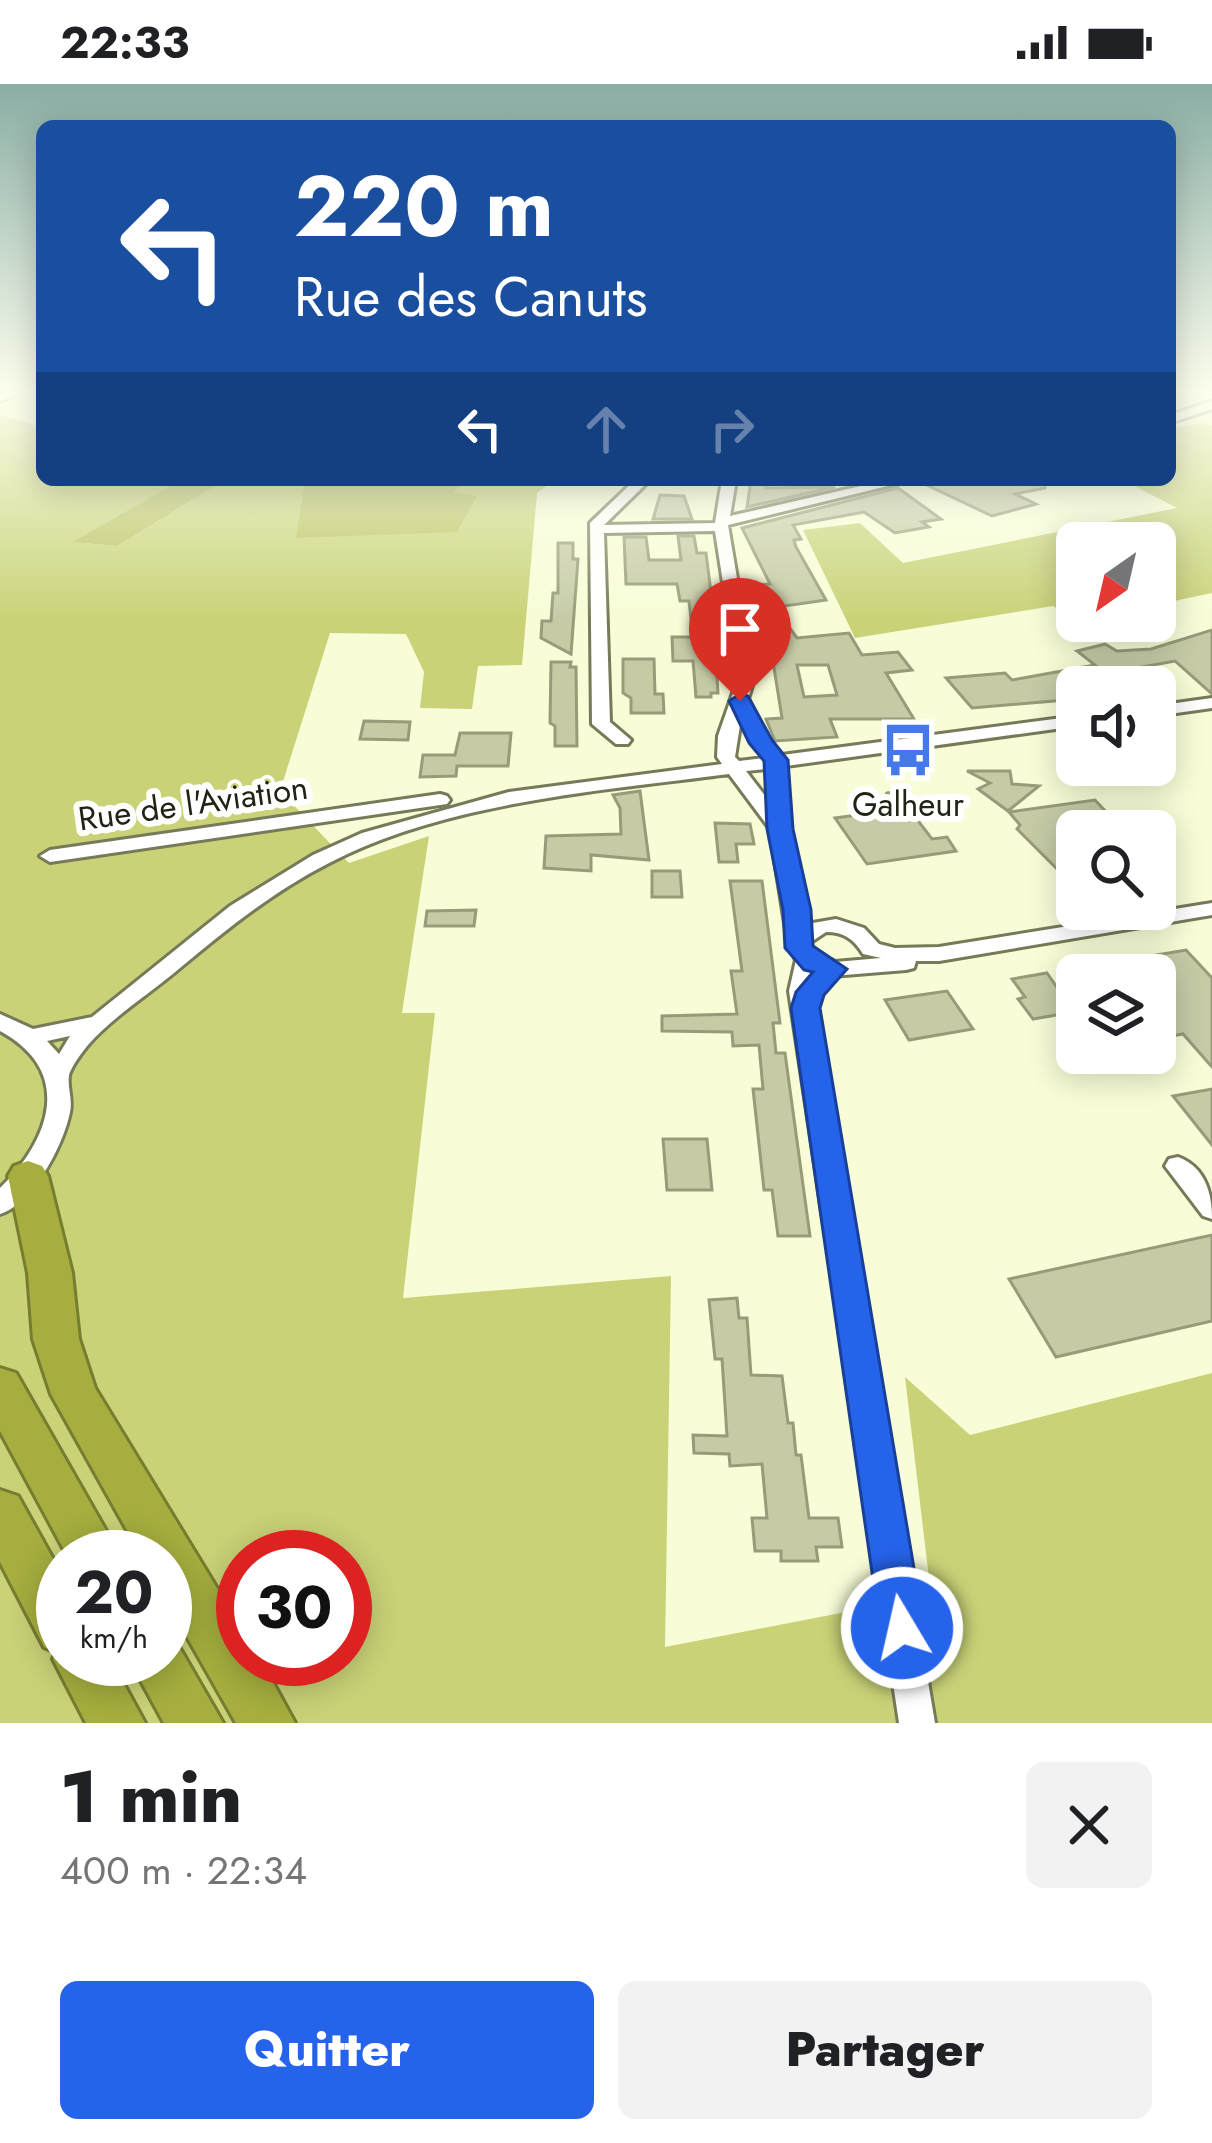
<!DOCTYPE html>
<html lang="fr">
<meta charset="utf-8">
<style>
:root{--surface:#fff;--page:#f2f2f2;--text:#202124;--muted:#757577;--accent:#2563eb}
body{margin:0;font-family:Jost,sans-serif;background:var(--page);color:var(--text);height:100vh;display:flex;flex-direction:column;font-size:45px;white-space:nowrap}
*{box-sizing:border-box;margin:0}
p{font-size:39px;color:var(--muted)}
.icon{flex:none;width:66px;height:66px;fill:none;stroke:currentColor;stroke-width:2;stroke-linecap:round;stroke-linejoin:round}
.map{position:relative;height:1639px;overflow:hidden}
.drawer{display:flex;flex-direction:column;background:var(--surface);flex:1}
.drawer>*{flex:none}
.guide{position:absolute;left:36px;top:36px;width:1140px;height:366px;border-radius:18px;box-shadow:0 6px 30px #0003;background:#1a4fa0;color:#fff;overflow:hidden}
.needle{width:78px;rotate:214deg}
.buttons{position:absolute;left:1056px;top:438px;display:grid;gap:24px}
.buttons a{display:grid;place-items:center;width:120px;height:120px;border-radius:18px;background:var(--surface);box-shadow:0 6px 30px #0003;font-size:60px}
.speed{position:absolute;left:36px;top:1446px;display:flex;gap:24px;font-size:60px;font-weight:700;text-align:center}
.speed>*{display:grid;place-content:center;width:156px;height:156px;border-radius:50%;background:var(--surface);box-shadow:0 6px 30px #0003;line-height:1}
.speed small{font-size:30px;font-weight:400}
.speed .limit{border:18px solid #d22;background:#fff;color:#111}
.pin{position:absolute;display:grid;place-items:center;width:102px;height:102px;color:#fff;margin:-123px -51px;border-radius:50% 50% 50% 0;rotate:-45deg;box-shadow:0 0 12px #0007}
.pin .icon{rotate:45deg}
.me{position:absolute;width:132px;margin:-66px;rotate:351deg;stroke-linejoin:round;filter:drop-shadow(0 0 9px #0008)}
.turn{display:flex;align-items:center;gap:42px;height:252px;padding:0 60px;font-size:54px}
.turn .icon{width:156px;height:156px;stroke-width:2.5}
.turn b{display:block;font-size:84px;line-height:102px}
.lanes{display:flex;align-items:center;height:114px;padding:0 60px;background:#0003;justify-content:center;gap:60px;direction:ltr}
.lanes .off{opacity:.35}
.round{display:grid;place-items:center;flex:none;width:126px;height:126px;border-radius:18px;background:var(--page)}
.overview{display:flex;align-items:center;justify-content:space-between;height:204px;padding:0 60px}
h1{font-size:72px;font-weight:800;line-height:90px}
.primary-button{display:flex;gap:24px;margin-top:auto;padding:24px 60px}
.primary-button a{flex:1;height:138px;border-radius:18px;background:var(--accent);color:#fff;font-size:48px;font-weight:800;line-height:138px;text-align:center}
.primary-button a+a{background:var(--page);color:var(--text)}
.status{display:flex;justify-content:space-between;align-items:center;height:84px;padding:0 60px;background:var(--surface);direction:ltr}
.status svg{height:33px;fill:currentColor}
.map>svg:first-child{display:block}
</style>
<div class="status"><b>22:33</b><svg viewBox="0 0 49 12"><path d="M0 12V9h3v3zM5 12V6h3v6zM10 12V3h3v9zM15 12V0h3v12zM26 1h20v11H26zM47 4h2v5h-2z"/></svg></div>
<div class="map">
<svg width="1212" height="1639" viewBox="0 0 1212 1639">
<rect width="100%" height="100%" fill="#f8fdd7"/>
<g fill="#c9d277" fill-rule="evenodd">
<path d="M0 331 42 343V396H181L75 458 117 462 225 396H305L297 453 477 413 451 409 467 396H554L537 409 522 581 478 582 472 625 420 624 424 588 406 550 330 549 280 707 349 779 429 752 402 929H435L403 1214 671 1192 665 1563 887 1520 932 1519 905 1293 970 1351 1212 1289V1639H0ZM63 1473H165V1575H63ZM243 1473H345V1575H243Z"/>
<path d="M1203 339 1212 342V509L1155 521V459H1077V536L1053 522 855 554 803 446 860 439 903 479 1177 424 1123 396H1170V345Z"/>
</g>
<g fill="#b8c15d">
<path d="M181 396H225L117 462 73 458Z"/>
<path d="M305 396H467L453 408 477 412 457 448 296 454Z"/>
</g>
<g fill="#c6cba6" stroke="#979b79" stroke-width="3" fill-rule="evenodd">
<path d="M751 396H767L766 404 835 403 747 423Z"/>
<path d="M916 396H1044L1045 404 1015 410 1036 420 992 432Z"/>
<path d="M898 404 941 435 922 438 929 443 895 449 864 428 793 441 801 455 794 456 796 463 826 516 771 524 756 501 770 500 742 444Z"/>
<path d="M660 411 684 412 692 435H653Z"/>
<path d="M678 452H694L697 469H706L720 579H716L718 609H711V613H696L693 577H673L672 553H693L689 517H680L677 500H626L624 453H646L649 476H681Z"/>
<path d="M558 459H573V475H578L571 570 541 554 542 537H551L553 509H558Z"/>
<path d="M781 532 797 554 849 549 862 571 898 568 912 586 886 589 914 635H830L837 653 775 657 766 635 782 634 771 565 781 564 762 534ZM797 581H828L837 611 804 613Z"/>
<path d="M1212 546V610L1175 577 1114 588 1131 603H1077V615L972 624 946 594 1005 589 1012 596 1095 581 1077 567 1105 560 1117 567 1151 565Z"/>
<path d="M623 575H654L655 610H663L664 629H631V614L623 609Z"/>
<path d="M551 578H571L570 583H576L577 662H555V642L550 639Z"/>
<path d="M364 637 410 638 408 656 360 655Z"/>
<path d="M460 649H511L508 682H457L456 692 420 693 423 671H455Z"/>
<path d="M967 687H1010L1012 700 1039 702 1008 727 978 705 990 699Z"/>
<path d="M640 707 649 776 591 771V787L544 784 546 752 621 750 620 724 613 711Z"/>
<path d="M896 708 932 755 947 753 956 767 867 780 835 734 873 729 887 709Z"/>
<path d="M1095 716 1124 747H1077V806L1061 804 1059 787 1017 745 1020 741 1009 728Z"/>
<path d="M715 739 750 740 754 760H736L738 778H719Z"/>
<path d="M652 787H680L682 813H652Z"/>
<path d="M730 797H762L780 939H773L776 969H785L810 1152H778L772 1106H764L753 1005H763L759 961 733 962 732 948 662 947V932L737 930 731 887H742Z"/>
<path d="M476 826 474 842H425L427 827Z"/>
<path d="M1186 866 1212 894V983L1183 950 1155 955V891H1132L1120 877Z"/>
<path d="M1047 889 1074 928 1033 935 1018 915 1025 913 1012 895Z"/>
<path d="M947 907 973 945 909 956 885 916Z"/>
<path d="M1212 1005V1061L1173 1012Z"/>
<path d="M663 1055H707L712 1106H667Z"/>
<path d="M1212 1151V1237L1056 1273 1009 1195Z"/>
<path d="M737 1214 739 1234H747L751 1291 782 1292 788 1339H793L796 1371H801L809 1434H838L842 1463H816L818 1477H781V1467H755L752 1434H767L762 1380 730 1382 729 1370 694 1369 693 1351 727 1352 722 1275H715L709 1216Z"/>
</g>
<g fill="none" stroke-linecap="round" stroke-linejoin="round">
<defs>
<g id="minor">
<path d="M19 308 17 311 0 317V309Z"/>
<path d="M1212 317V325L1170 339V331Z"/>
<path d="M635 396H650L604 441 715 439 722 396H736L730 432 887 396H912L728 441 754 595 748 615 769 657 782 671 1077 632V642L786 682 790 745 807 840 836 835 864 844 879 860 895 864 939 863 1212 819V831L939 877H916L914 884 906 886 832 892 816 886 811 907 935 1639H899L789 907 796 876 788 858 770 745 729 690C600 707 445 718 329 779 274 807 227 845 180 884 152 908 111 934 88 961 83 967 70 984 69 992 67 1002 73 1016 70 1028 64 1060 33 1120 0 1130V1104C51 1055 74 987 0 947V930L33 945 92 933 230 822 313 771 362 749 509 708 722 680 717 673 718 652 738 595 715 447 604 449 610 638 631 656 628 660H616L592 640 590 439ZM741 635 752 659 764 674 739 677 735 673ZM767 685 769 717 746 687ZM826 848C844 848 854 855 863 870L881 874 835 878 812 867 811 858ZM70 952 59 970 47 957Z"/>
<path d="M1212 614V624L1155 632V622Z"/>
<path d="M440 710 447 712 450 716 447 720 50 778 40 772 50 766Z"/>
<path d="M1178 1073C1205 1083 1212 1109 1212 1135L1203 1132 1165 1082 1169 1075Z"/>
</g>
<g id="highway">
<path d="M28 1077 42 1082 48 1092 72 1189 79 1255 95 1304 243 1547V1575H260L295 1639H236L165 1514V1473H142L51 1310 33 1255 28 1189 8 1092 14 1082Z"/>
<path d="M0 1284 16 1289 121 1473H68L0 1347Z"/>
<path d="M0 1406 18 1412 63 1493V1575H110L145 1639H86L53 1575 56 1568 44 1563 0 1478Z"/>
<path d="M165 1552 175 1556 223 1639H164L129 1575H165Z"/>
</g>
</defs>
<use href="#minor" stroke="#767a58" stroke-width="6"/>
<use href="#highway" stroke="#777d30" stroke-width="6"/>
<use href="#minor" fill="#fff" fill-rule="evenodd"/>
<use href="#highway" fill="#a5ae3e" fill-rule="evenodd"/>
</g>
<linearGradient id="sky" x2="0" y2="1"><stop stop-color="#89ada4"/><stop offset="0.57" stop-color="#fcfeed"/><stop offset="1" stop-color="#fcfeed" stop-opacity="0"/></linearGradient>
<rect width="1212" height="538" fill="url(#sky)"/>
<path fill="#2563eb" stroke="#184099" stroke-width="3" d="M740 610 748 612 772 656 788 676 793 745 811 826 813 862 847 885 824 911 820 924 924 1544 917 1559 902 1565 886 1559 880 1544 791 924 796 908 813 888 804 886 785 864 783 826 767 745 764 677 749 659 729 617Z"/>
<defs>
<symbol id="bus-bare" viewBox="-9 -9 18 18"><path d="M-5-6H5V4H4V6H2V4H-2V6H-4V4H-5ZM-3.5-4V0h7V-4ZM-3.5 1.2v1.5H-2V1.2ZM2 1.2v1.5H3.5V1.2Z" fill="#4578e9" stroke="#fff" stroke-width="2.5" paint-order="stroke"/></symbol>
</defs>
<g fill-rule="evenodd">
<use href="#bus-bare" x="870" y="628" width="76" height="76"/>
</g>
<g text-anchor="middle" dominant-baseline="central" stroke-width="12" stroke-linejoin="round" paint-order="stroke">
<g font-size="33" fill="#212315" stroke="#fff">
<text transform="translate(193 719) rotate(-8)">Rue de l'Aviation</text>
</g>
<g font-size="33" fill="#212315" stroke="#fff">
<text x="908" y="720">Galheur</text>
</g>
</g>
</svg>
<div class="buttons">
<a><svg class="needle" viewBox="-14 -14 28 28"><path d="M0-13l5 13h-10z" fill="#e53935"/><path d="M0 13l5-13h-10z" fill="#757577"/></svg></a>
<a><svg class="icon" aria-label="sound" viewBox="0 0 24 24"><path d="M4 9h4l5-4v14l-5-4H4zM17 9q2 3 0 6"/></svg></a>
<a><svg class="icon" aria-label="search" viewBox="0 0 24 24"><circle cx="10" cy="10" r="6"/><path d="M15 15l6 6"/></svg></a>
<a><svg class="icon" aria-label="layers" viewBox="0 0 24 24"><path d="M12 4l9 5-9 5-9-5zM3 14l9 5 9-5"/></svg></a>
</div>
<div class="speed"><div>20<small>km/h</small></div><div class="limit">30</div></div>
<div class="pin" style="left:740px;top:617px;background:#d93025"><svg class="icon" aria-label="arrive" viewBox="0 0 24 24"><path d="M6 21V4h12l-3 4 3 4H6"/></svg></div>
<svg class="me" style="left:902px;top:1544px" viewBox="-20 -20 40 40"><circle r="17" fill="#2563eb" stroke="#fff" stroke-width="3"/><path d="M0-11L8 9 0 5-8 9z" fill="#fff"/></svg>
<div class="guide">
<div class="turn"><svg class="icon" aria-label="left" viewBox="0 0 24 24"><path d="M17 20v-9H6M10 6l-5 5 5 5"/></svg><div><b>220 m</b>Rue des Canuts</div></div>
<div class="lanes"><svg class="icon" aria-label="left" viewBox="0 0 24 24"><path d="M17 20v-9H6M10 6l-5 5 5 5"/></svg><svg class="icon off" aria-label="ahead" viewBox="0 0 24 24"><path d="M12 20V5M6 11l6-6 6 6"/></svg><svg class="icon off" aria-label="right" viewBox="0 0 24 24"><path d="M7 20v-9h11M14 6l5 5-5 5"/></svg></div>
</div>
</div>
<section class="drawer">
<div class="overview"><div><h1>1 min</h1><p>400 m · 22:34</p></div><a class="round"><svg class="icon" aria-label="close" viewBox="0 0 24 24"><path d="M6 6l12 12M18 6L6 18"/></svg></a></div>
<div class="primary-button"><a>Quitter</a><a>Partager</a></div>
</section>
